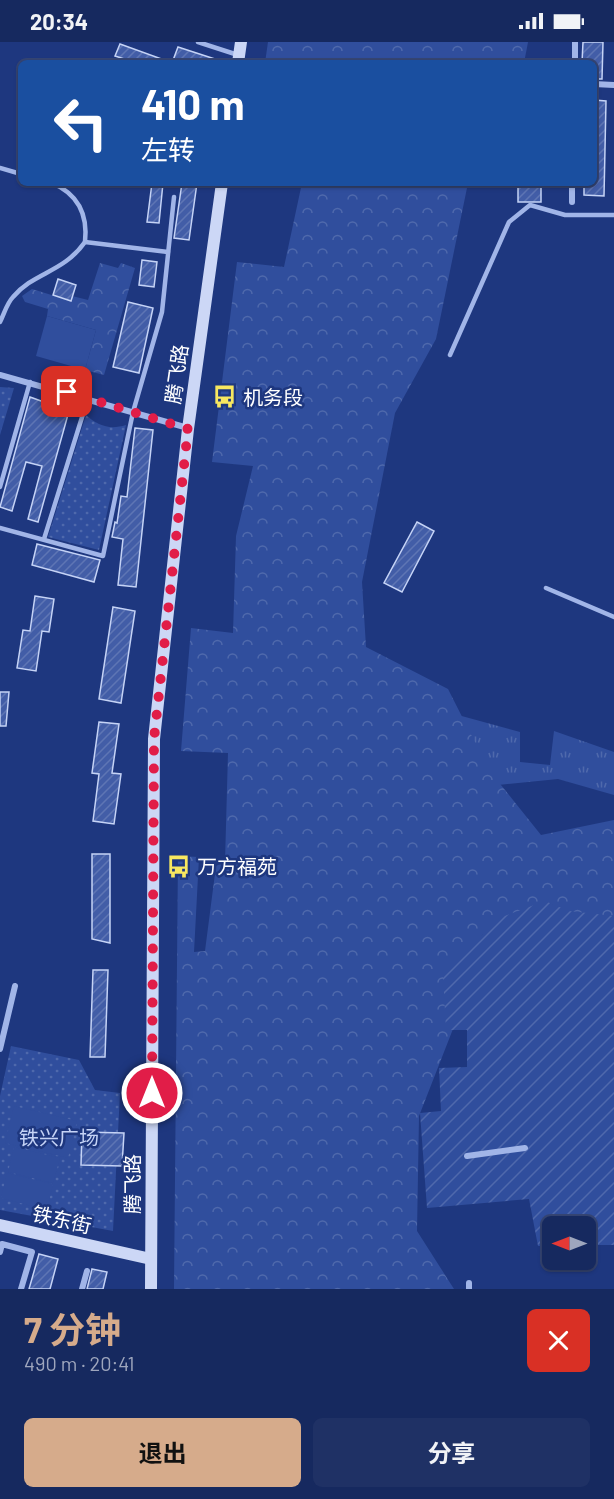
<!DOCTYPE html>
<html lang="zh">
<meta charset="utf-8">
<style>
:root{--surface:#16295f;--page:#1f3165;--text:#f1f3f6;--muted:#9ea6bd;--line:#354574;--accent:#d6ab8b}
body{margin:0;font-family:Barlow,"Noto Sans SC",sans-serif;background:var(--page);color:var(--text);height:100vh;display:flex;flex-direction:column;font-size:22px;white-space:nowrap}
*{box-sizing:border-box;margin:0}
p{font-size:20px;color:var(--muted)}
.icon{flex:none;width:33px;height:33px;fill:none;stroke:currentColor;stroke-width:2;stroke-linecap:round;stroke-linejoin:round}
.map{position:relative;height:1247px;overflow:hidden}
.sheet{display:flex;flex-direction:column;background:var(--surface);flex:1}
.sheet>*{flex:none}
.top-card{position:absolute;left:18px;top:18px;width:579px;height:126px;border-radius:9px;box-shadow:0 2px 4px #0004,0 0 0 2px var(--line);background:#1a4fa0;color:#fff;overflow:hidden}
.needle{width:39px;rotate:270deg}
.buttons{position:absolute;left:542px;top:1174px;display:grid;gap:12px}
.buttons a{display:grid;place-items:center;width:54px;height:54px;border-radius:9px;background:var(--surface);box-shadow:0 2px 4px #0004,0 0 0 2px var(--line);font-size:30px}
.pin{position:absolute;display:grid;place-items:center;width:51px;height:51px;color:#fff;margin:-26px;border-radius:12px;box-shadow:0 3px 9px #0006}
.me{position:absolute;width:66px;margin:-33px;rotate:0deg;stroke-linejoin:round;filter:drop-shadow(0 0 4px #0008)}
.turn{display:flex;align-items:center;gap:21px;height:126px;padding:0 24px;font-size:27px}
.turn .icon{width:78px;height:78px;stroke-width:2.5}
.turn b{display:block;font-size:42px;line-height:51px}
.round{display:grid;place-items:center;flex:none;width:63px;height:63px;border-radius:9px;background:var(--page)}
.overview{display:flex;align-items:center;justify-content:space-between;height:102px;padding:0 24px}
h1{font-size:36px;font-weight:700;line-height:45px;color:var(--accent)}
.action{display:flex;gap:12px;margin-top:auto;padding:12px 24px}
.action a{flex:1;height:69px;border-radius:9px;background:var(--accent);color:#111;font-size:24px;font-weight:700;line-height:69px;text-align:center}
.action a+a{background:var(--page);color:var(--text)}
.status{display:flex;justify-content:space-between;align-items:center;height:42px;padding:0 30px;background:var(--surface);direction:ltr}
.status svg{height:16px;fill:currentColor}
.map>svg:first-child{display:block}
</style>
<div class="status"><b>20:34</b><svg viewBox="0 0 49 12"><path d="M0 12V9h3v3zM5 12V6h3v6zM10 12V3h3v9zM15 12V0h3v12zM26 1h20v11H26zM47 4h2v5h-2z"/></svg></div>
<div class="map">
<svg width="614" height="1247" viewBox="0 0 614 1247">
<defs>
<pattern id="grass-tufts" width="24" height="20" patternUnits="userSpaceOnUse" patternTransform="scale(1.5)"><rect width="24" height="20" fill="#304e9d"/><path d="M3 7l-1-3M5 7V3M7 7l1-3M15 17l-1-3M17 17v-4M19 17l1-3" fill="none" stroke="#4f69ac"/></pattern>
<pattern id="forest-crowns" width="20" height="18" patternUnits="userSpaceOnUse" patternTransform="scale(1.5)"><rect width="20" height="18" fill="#304e9d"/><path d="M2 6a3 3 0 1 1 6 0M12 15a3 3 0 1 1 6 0" fill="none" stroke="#4f69ac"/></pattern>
<pattern id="park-dots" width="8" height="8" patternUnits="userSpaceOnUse" patternTransform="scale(1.5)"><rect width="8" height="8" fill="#304e9d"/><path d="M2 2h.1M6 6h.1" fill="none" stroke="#4f69ac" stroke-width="1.8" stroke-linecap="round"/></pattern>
<pattern id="garden-furrows" width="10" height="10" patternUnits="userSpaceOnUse" patternTransform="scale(1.5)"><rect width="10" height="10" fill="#304e9d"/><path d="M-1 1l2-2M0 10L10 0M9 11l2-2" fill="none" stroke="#4f69ac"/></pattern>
<pattern id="building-hatch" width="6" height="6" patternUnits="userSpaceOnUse" patternTransform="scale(1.5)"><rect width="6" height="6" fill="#425da7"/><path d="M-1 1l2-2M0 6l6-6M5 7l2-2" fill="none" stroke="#5e75b4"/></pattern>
</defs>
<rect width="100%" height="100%" fill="#1e377f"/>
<path fill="url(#grass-tufts)" d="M447 670 520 690V720L550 723 554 689 614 710V753L558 737 488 744Z"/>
<g fill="url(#forest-crowns)">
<path d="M268 0H528L524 21H265Z"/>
<path d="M302 141H468L436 297 395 371 362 540 366 605 448 647 489 728 541 793 614 778V889L546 860 482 893 460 969 419 1074 417 1189 454 1247H174L178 814 199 815 194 910 205 909 216 824 225 820 228 711 181 709 191 586 233 591 236 494 253 424 212 420 237 220 284 225Z"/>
<path d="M100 221 118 226 121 221 135 226 104 333 85 328 96 288 47 274 48 267 25 260 22 254 32 247 71 259 72 254 88 258Z"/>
</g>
<g fill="url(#park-dots)">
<path d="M0 345 14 346 0 393Z"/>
<path d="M86 373C98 384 110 388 126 383L99 508 48 495Z"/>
<path d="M11 1004 79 1018 95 1048 120 1051 113 1189 0 1168V1054Z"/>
</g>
<path fill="url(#garden-furrows)" d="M545 859 569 869 614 874V1203H585V1185H552V1204H538L529 1157 427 1166 420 1071 441 1069 439 1026 467 1025V988H446L443 932 499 876Z"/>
<g fill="#304e9d">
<path d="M47 274 96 288 85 328 36 314Z"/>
<path d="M14 1064 77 1079 68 1116 5 1101Z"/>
<path d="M14 1105 60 1116 53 1141 8 1130Z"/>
<path d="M7 1131 53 1142 47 1168 1 1156Z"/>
</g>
<g fill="url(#building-hatch)" stroke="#c5d3f6" stroke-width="1.5">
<path d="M583 0H603L602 37H594V21H582Z"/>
<path d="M120 2 170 20 169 21H137L115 14Z"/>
<path d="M178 5 221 19 220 21H172Z"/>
<path d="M594 58 606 59 604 154 584 153V141H594Z"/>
<path d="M152 141H163L159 181 147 180Z"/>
<path d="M182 141H197L189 198 174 196Z"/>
<rect x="518" y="143" width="23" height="17"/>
<path d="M142 218 157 220 154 245 139 243Z"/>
<path d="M58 237 76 243 71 259 53 253Z"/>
<path d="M128 260 153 266 139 331 113 325Z"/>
<path d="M30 355 69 369 38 480 28 477 42 424 26 420 12 469 0 465Z"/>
<path d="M135 386 153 388 136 545 118 543 123 497 112 495 115 480 117 481 121 454 127 455Z"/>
<path d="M417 480 434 489 402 550 384 541Z"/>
<path d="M37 502 100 518 94 540 32 523Z"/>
<path d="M35 554 54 557 49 590 42 589 36 629 17 626 23 588 30 589Z"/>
<path d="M113 565 135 569 121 661 99 657Z"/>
<path d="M0 650H9L6 684H0Z"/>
<path d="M99 680 119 682 112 731 121 732 114 782 93 779 99 732 92 731Z"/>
<path d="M92 812H110V901L92 897Z"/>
<path d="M93 928H108L105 1015H90Z"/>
<path d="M82 1090 124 1091 122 1124 81 1123Z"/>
<path d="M39 1212 58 1217 50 1247H29Z"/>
<path d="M92 1227 107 1230 103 1247H87Z"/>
</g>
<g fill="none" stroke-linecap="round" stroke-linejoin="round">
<g stroke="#a1b5e8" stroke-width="4.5">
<path d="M198 0 238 13"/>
<path d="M0 126 21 132"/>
<path d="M52 141C78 152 88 172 85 200"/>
<path d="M0 280C4 272 7 261 13 255 34 230 63 231 85 200L168 210"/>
<path d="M450 313 509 180 530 163 565 173H614"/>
<path d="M0 445 30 340"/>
<path d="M0 486 103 514 133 370 162 270 174 155"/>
<path d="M44 497 88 356"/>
<path d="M546 546 614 575"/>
</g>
<g stroke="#a1b5e8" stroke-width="6">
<path d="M575 21V0"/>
<path d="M594 42 614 43"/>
<path d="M572 160V141"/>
<path d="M0 333 188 386"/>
<path d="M0 1007 15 944"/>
<path d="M467 1114 525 1106"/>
<path d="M0 1210 2 1202 32 1210 21 1247"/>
<path d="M82 1247 87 1229"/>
<path d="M469 1247V1241"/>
</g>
<g stroke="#ccd7f6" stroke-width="12">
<path d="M238 21 241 0"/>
<path d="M0 1183 151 1217"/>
<path d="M151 1247 154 697 188 387 222 141"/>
</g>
</g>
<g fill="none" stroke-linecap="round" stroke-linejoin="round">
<path stroke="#e11d48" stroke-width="10" stroke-dasharray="0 18" d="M67 350 188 387 154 697 152 1051"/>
</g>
<defs>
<symbol id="bus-bare" viewBox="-9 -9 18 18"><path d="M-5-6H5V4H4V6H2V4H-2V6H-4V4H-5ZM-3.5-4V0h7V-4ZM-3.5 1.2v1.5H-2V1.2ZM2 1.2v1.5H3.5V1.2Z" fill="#f7e760" stroke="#1e377f" stroke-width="2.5" paint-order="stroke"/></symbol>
</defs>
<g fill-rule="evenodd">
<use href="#bus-bare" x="208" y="338" width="33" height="33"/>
<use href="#bus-bare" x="162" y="808" width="33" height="33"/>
</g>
<g text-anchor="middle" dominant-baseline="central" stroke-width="5" stroke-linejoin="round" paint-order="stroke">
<g font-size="20" fill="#fff" stroke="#1e377f">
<text transform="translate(176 332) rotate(-82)">腾飞路</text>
<text transform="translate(132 1142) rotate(-90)">腾飞路</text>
<text transform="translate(62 1177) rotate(13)">铁东街</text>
</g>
<g font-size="20" fill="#fff" stroke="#1e377f" text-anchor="start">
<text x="243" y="355">机务段</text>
<text x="197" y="824">万方福苑</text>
</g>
<g font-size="20" fill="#c5d3f6" stroke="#1e377f">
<text x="59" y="1095">铁兴广场</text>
</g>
</g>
</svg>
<div class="buttons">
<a><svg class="needle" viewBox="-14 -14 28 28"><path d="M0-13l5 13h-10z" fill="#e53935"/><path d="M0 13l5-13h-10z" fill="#9ea6bd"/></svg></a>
</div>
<div class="pin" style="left:67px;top:350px;background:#d93025"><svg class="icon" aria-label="arrive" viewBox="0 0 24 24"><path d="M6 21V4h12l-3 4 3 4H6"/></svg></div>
<svg class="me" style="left:152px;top:1051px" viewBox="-20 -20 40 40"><circle r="17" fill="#e11d48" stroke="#fff" stroke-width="3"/><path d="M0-11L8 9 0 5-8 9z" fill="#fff"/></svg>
<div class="top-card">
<div class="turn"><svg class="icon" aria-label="left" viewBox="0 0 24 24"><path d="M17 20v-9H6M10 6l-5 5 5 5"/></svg><div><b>410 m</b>左转</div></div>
</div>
</div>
<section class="sheet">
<div class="overview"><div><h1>7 分钟</h1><p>490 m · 20:41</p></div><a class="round" style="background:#d93025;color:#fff"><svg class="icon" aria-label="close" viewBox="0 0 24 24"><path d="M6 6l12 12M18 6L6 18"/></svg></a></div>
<div class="action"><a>退出</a><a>分享</a></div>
</section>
